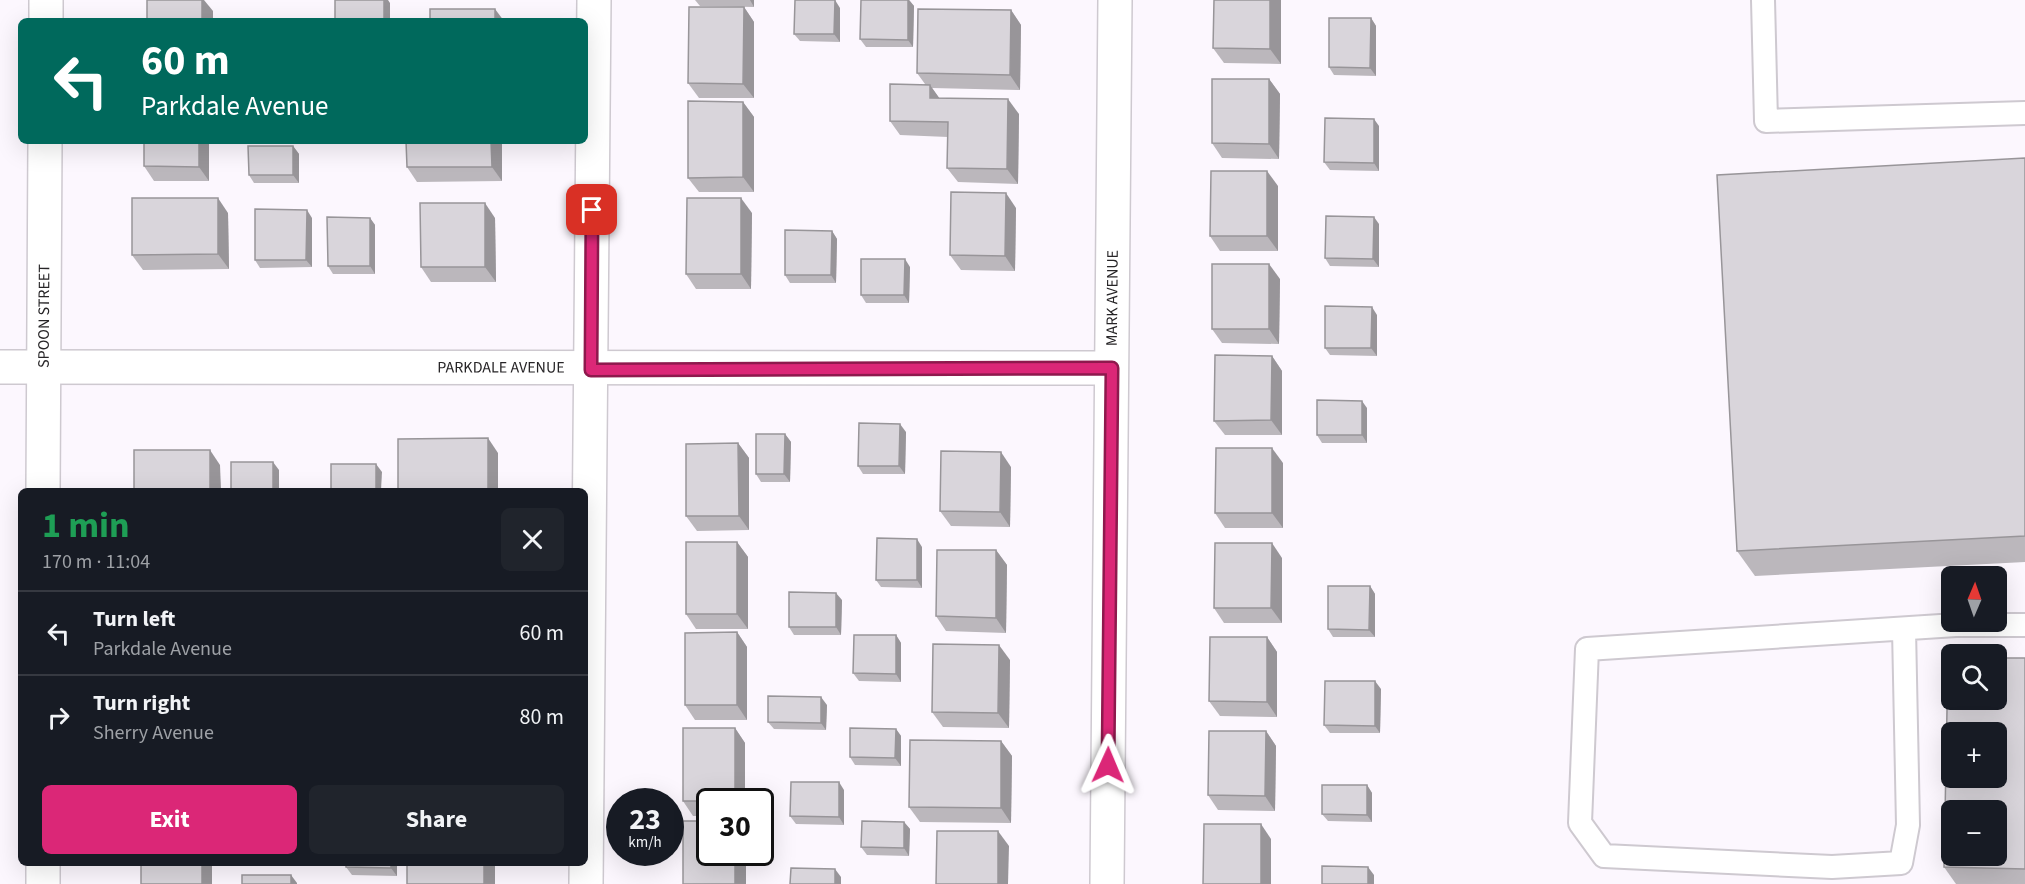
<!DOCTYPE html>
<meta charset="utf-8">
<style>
:root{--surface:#171b24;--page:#20242c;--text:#f1f3f6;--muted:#9ea1a6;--line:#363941;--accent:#db2777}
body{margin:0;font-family:"Source Sans 3",sans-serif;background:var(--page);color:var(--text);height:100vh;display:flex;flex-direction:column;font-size:22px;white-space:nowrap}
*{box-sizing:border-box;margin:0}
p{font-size:20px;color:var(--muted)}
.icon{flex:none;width:33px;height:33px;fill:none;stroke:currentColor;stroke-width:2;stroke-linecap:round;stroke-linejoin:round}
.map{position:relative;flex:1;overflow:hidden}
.details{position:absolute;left:18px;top:488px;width:570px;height:378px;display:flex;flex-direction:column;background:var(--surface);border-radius:9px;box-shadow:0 6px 24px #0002}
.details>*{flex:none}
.hud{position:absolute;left:18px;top:18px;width:570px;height:126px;border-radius:9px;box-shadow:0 6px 24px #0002;background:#00695c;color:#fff;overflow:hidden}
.needle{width:39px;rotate:2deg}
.buttons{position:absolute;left:1941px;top:566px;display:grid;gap:12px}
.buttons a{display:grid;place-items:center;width:66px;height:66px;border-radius:9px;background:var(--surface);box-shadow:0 6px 24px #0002;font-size:30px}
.speed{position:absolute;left:606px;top:788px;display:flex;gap:12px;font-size:30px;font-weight:700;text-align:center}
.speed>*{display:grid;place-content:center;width:78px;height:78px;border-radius:50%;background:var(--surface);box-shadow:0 6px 24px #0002;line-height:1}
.speed small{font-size:15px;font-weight:400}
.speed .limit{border:3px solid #111;border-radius:9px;background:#fff;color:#111}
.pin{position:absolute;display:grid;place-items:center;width:51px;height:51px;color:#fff;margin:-26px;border-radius:12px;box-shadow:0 3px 9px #0006}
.me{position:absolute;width:66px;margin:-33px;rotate:1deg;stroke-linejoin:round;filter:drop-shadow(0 0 4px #0008)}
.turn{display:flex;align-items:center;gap:21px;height:126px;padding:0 24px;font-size:27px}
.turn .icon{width:78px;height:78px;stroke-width:2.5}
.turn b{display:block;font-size:42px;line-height:51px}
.round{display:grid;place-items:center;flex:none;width:63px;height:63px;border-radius:9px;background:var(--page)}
.summary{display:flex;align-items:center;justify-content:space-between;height:102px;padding:0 24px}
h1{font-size:36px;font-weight:700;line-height:45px;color:#1e9e55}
.action{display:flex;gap:12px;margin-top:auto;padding:12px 24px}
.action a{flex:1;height:69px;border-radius:9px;background:var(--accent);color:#fff;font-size:24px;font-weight:700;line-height:69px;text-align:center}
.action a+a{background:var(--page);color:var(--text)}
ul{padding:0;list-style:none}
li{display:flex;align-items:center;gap:18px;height:84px;padding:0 24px;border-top:2px solid var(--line)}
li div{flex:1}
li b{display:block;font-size:22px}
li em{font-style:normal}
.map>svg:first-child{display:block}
</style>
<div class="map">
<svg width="2025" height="884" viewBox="0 0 2025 884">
<rect width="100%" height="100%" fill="#fcf7fe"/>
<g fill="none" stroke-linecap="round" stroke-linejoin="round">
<defs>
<g id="lane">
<path d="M1763 0 1766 121 2025 113"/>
<path d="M1904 629 1908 825 1901 863 1832 867 1604 856 1580 823 1587 649 1956 625H2025"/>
</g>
<g id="street">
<path d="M46 21V0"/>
<path id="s1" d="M0 367 1111 368"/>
<path id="s2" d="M43 490 45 141"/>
<path d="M43 884V862"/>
<path d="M586 884 594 0"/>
<path id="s3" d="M1107 884 1115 0"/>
</g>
</defs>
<use href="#lane" stroke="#cec9d0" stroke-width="26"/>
<use href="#street" stroke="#cec9d0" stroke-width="36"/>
<use href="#lane" stroke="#fff" stroke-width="22"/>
<use href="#street" stroke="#fff" stroke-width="33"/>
</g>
<g fill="#bbb7bc">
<path d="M695 0H754V7L700 6Z"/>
<path d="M861 0H909L914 6 913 47H866L860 39Z"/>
<path d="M1214 0H1281V64L1224 63 1213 48Z"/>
<path d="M744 7 754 22V98H699L688 83Z"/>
<path d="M840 8V42L800 41 794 34Z"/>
<path d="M1011 10 1021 25 1020 90 932 88 939 98 1019 114 1018 184 958 182 947 168 948 137 900 135 890 121 925 84 917 73Z"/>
<path d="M1371 18 1376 26V76L1334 75 1329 67Z"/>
<path d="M1269 79 1280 94 1279 159 1222 158 1212 143Z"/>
<path d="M743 102 754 117V192H699L688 178Z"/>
<path d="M1379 126V171L1330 170 1324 162Z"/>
<path d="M209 141V181H154L144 166Z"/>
<path d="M334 141H385V142H335Z"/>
<path d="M502 141V181L417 182 407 167Z"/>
<path d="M293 146 299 154V183H254L249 175Z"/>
<path d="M2025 158V562L1755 576 1737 551Z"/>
<path d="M1278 186V251H1220L1210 236Z"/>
<path d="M1016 208 1015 271 961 270 950 255Z"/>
<path d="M228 213 229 269 143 270 132 255Z"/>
<path d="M752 213 751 289H696L686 274Z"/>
<path d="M312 218V267L260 268 255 260Z"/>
<path d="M370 218 375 225V274H333L328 266Z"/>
<path d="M495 218 496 282H431L421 267Z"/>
<path d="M1379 224V267L1330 266 1325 258Z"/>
<path d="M832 231 837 239 836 283H790L785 275Z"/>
<path d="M910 267 909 303H866L861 295Z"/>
<path d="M1280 279 1279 344 1222 343 1212 329Z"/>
<path d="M1377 315V356L1330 355 1325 348Z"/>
<path d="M1272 356 1282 371V435H1225L1214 421Z"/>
<path d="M1367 408V443H1322L1317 435Z"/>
<path d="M906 432 905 474H863L858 466Z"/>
<path d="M785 434 791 442 790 482H761L756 474Z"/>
<path d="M738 443 749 458V530L697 531 686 516Z"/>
<path d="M1283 463V528H1225L1215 513Z"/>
<path d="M1011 467 1010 527 951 526 940 511Z"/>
<path d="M737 542 748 557V629H696L686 614Z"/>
<path d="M922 547V588L881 587 876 580Z"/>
<path d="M996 550 1007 565 1006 633 946 631 936 616Z"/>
<path d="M1282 558V623H1224L1214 608Z"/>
<path d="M1370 586 1375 594V637H1333L1328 629Z"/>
<path d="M842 600 841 635H794L789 627Z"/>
<path d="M737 632 747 647V720H695L685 705Z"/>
<path d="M896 635 901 643V682L859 681 853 673Z"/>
<path d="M1267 637 1277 652V717L1220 716 1209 701Z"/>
<path d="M2025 658V884H1956L1944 867Z"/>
<path d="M1010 660 1009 728 943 727 932 712Z"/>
<path d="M1381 689 1380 733H1330L1324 725Z"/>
<path d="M827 705 826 730 774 729 768 722Z"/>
<path d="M735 728 745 743V801H710V816H693L683 801Z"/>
<path d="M896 729 901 736V766L855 765 850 757Z"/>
<path d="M1266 731 1276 746 1275 811 1218 810 1208 795Z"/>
<path d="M1001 741 1012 756 1011 823 920 822 909 807Z"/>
<path d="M1367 785 1372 793V822L1328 821 1322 814Z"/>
<path d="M844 790V825L796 824 790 816Z"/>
<path d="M904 822 910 829 909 856 867 855 861 847Z"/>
<path d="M397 862V876L352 875 346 867Z"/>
</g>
<g fill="#989599">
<path d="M202 0H204L213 11V21H202Z"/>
<path d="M384 0H388L390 3V21H384Z"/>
<path d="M750 0H754V7Z"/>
<path d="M835 0 840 8V42L834 34Z"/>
<path d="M908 0H909L914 6 913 47 908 40Z"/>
<path d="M1270 0H1281V64L1270 49Z"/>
<path d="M744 7 754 22V98L743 84Z"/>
<path d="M495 9 504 21H495Z"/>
<path d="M1011 10 1021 25 1020 90 1010 75Z"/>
<path d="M1371 18 1376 26V76L1370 68Z"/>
<path d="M1269 79 1280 94 1279 159 1269 144Z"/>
<path d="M930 85 940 99 930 98Z"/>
<path d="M1008 99 1019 114 1018 184 1007 169Z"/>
<path d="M743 102 754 117V192L743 177Z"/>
<path d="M1374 119 1379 126V171L1374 163Z"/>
<path d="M199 141H209V181L199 167Z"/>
<path d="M491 141H502V181L492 167Z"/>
<path d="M293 146 299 154V183L293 175Z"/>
<path d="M1267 171 1278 186V251L1267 236Z"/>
<path d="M1006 193 1016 208 1015 271 1005 256Z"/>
<path d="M218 198 228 213 229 269 218 254Z"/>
<path d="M741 198 752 213 751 289 741 274Z"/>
<path d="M485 203 495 218 496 282 485 267Z"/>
<path d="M307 210 312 218V267L306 260Z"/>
<path d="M1374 217 1379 224V267L1373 259Z"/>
<path d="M370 218 375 225V274L370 266Z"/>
<path d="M832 231 837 239 836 283 831 275Z"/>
<path d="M905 259 910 267 909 303 904 295Z"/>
<path d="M1269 264 1280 279 1279 344 1269 329Z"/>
<path d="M1372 307 1377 315V356L1371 348Z"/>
<path d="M1272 356 1282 371V435L1271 420Z"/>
<path d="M1362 401 1367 408V443L1362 435Z"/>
<path d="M900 424 906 432 905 474 899 466Z"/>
<path d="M785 434 791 442 790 482 784 474Z"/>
<path d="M488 438 498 453V490H488Z"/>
<path d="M738 443 749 458V530L739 516Z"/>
<path d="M1272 448 1283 463V528L1272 513Z"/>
<path d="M210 450 220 465 221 490H210Z"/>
<path d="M1001 452 1011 467 1010 527 1000 512Z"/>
<path d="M273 462 279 470V490H273Z"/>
<path d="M376 464 382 472 381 490H376Z"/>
<path d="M917 539 922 547V588L917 580Z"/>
<path d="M737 542 748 557V629L737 614Z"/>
<path d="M1272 543 1282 558V623L1271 608Z"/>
<path d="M996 550 1007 565 1006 633 996 618Z"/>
<path d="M1370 586 1375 594V637L1369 630Z"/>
<path d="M836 593 842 600 841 635 836 627Z"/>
<path d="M737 632 747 647V720L737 705Z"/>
<path d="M896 635 901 643V682L896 674Z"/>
<path d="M1267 637 1277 652V717L1267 702Z"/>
<path d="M999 645 1010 660 1009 728 998 713Z"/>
<path d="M1375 681 1381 689 1380 733 1375 726Z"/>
<path d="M821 697 827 705 826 730 821 723Z"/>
<path d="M735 728 745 743V801H735Z"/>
<path d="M896 729 901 736V766L895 758Z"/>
<path d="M1266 731 1276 746 1275 811 1265 796Z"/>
<path d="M1001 741 1012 756 1011 823 1001 808Z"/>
<path d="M839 782 844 790V825L839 817Z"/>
<path d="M1367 785 1372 793V822L1367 815Z"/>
<path d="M904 822 910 829 909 856 904 848Z"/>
<path d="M1261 824 1271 839V884H1261Z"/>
<path d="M998 831 1009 846 1008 884H998Z"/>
<rect x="735" y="852" width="11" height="32"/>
<rect x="202" y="862" width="10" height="22"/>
<path d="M391 862H397V876L391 868Z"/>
<rect x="484" y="862" width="11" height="22"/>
<path d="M1368 867 1374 875V884H1368Z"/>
<path d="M835 869 841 877V884H835Z"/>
<path d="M291 875 297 883V884H291Z"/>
</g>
<g fill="#d9d5db" stroke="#989599" stroke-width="1.5" fill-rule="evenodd">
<rect x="147" y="0" width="55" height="21"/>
<rect x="335" y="0" width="49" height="21"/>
<path d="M795 0H835L834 34H794Z"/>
<path d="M861 0H908V40L860 39Z"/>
<path d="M1214 0H1270V49L1213 48Z"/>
<path d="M689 7H744L743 84 688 83Z"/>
<rect x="430" y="9" width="65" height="12"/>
<path d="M918 9 1011 10 1010 75 917 73Z"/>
<path d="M1329 18H1371L1370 68 1329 67Z"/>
<path d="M1212 79H1269V144L1212 143Z"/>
<path d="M890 84 930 85V98L1008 99 1007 169 947 168 948 122 890 121Z"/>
<path d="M688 101 743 102V177L688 178Z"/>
<path d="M1325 118 1374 119V163L1324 162Z"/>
<path d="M144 141H199V167L144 166Z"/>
<path d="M406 141H491L492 167H407Z"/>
<path d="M248 146H293V175H249Z"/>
<path d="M2025 158V536L1737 551 1717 175Z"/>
<path d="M1211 171H1267V236H1210Z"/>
<path d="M951 192 1006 193 1005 256 950 255Z"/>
<path d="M132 198H218V254L132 255Z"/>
<path d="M687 198H741V274H686Z"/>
<path d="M420 203H485V267H421Z"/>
<path d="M255 209 307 210 306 260H255Z"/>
<path d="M1326 216 1374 217 1373 259 1325 258Z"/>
<path d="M327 217 370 218V266H328Z"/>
<path d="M785 230 832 231 831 275H785Z"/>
<path d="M861 259H905L904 295H861Z"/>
<rect x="1212" y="264" width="57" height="65"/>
<path d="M1325 306 1372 307 1371 348H1325Z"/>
<path d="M1215 355 1272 356 1271 420 1214 421Z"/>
<path d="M1317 400 1362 401V435H1317Z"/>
<path d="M859 423 900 424 899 466H858Z"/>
<path d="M756 434H785L784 474H756Z"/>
<path d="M488 438V490H398V439Z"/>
<path d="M738 443 739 516H686V444Z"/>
<path d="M1216 448H1272V513H1215Z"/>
<rect x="134" y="450" width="76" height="40"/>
<path d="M941 451 1001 452 1000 512 940 511Z"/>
<rect x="231" y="462" width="42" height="28"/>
<rect x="331" y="464" width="45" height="26"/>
<path d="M877 538 917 539V580H876Z"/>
<rect x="686" y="542" width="51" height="72"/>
<path d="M1215 543H1272L1271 608H1214Z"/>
<path d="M937 550H996V618L936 616Z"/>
<path d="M1328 586H1370L1369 630 1328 629Z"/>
<path d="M789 592 836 593V627H789Z"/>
<path d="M737 632V705H685V633Z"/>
<path d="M854 635H896V674L853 673Z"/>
<path d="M1210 637H1267V702L1209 701Z"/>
<path d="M933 644 999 645 998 713 932 712Z"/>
<path d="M1948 658H1952V699H1996V658H2025V869L1944 867ZM1952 732H1996V777H1952ZM1952 810H1996V855H1952Z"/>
<path d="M1325 681H1375V726L1324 725Z"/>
<path d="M768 696 821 697V723L768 722Z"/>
<rect x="683" y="728" width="52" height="73"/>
<path d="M850 728 896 729 895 758 850 757Z"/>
<path d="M1209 731H1266L1265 796 1208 795Z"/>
<path d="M910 740 1001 741V808L909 807Z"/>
<path d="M791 782H839V817L790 816Z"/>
<path d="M1322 785H1367V815L1322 814Z"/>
<path d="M683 821H710V852H735V884H683Z"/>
<path d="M862 821 904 822V848L861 847Z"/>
<path d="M1204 824H1261V884H1203Z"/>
<path d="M937 831H998V884H936Z"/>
<rect x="141" y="862" width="61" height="22"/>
<path d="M346 862H391V868L346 867Z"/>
<rect x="407" y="862" width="77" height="22"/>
<path d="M1322 866 1368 867V884H1322Z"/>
<path d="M791 868 835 869V884H790Z"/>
<rect x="242" y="875" width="49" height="9"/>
</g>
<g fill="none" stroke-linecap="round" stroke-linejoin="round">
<defs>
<path id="route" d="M592 210 591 370 1112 368 1108 765"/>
</defs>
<use href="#route" stroke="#8e194d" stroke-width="15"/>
<use href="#route" stroke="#db2777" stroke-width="10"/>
</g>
<g text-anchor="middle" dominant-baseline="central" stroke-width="4.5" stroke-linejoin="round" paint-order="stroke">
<g font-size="16" fill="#272527" stroke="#fff">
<text stroke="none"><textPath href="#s3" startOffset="586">MARK AVENUE</textPath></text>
<text stroke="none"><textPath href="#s2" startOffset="174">SPOON STREET</textPath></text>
<text stroke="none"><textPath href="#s1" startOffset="501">PARKDALE AVENUE</textPath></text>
</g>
</g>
</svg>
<div class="buttons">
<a><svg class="needle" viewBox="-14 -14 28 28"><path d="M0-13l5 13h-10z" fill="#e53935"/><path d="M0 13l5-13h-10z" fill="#9ea1a6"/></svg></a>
<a><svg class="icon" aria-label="search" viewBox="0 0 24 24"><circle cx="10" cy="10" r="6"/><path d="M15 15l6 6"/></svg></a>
<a>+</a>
<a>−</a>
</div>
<div class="speed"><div>23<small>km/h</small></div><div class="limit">30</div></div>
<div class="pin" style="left:592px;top:210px;background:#d93025"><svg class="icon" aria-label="arrive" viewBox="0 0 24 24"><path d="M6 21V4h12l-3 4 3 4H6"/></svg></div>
<svg class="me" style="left:1108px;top:765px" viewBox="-20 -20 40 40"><path d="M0-17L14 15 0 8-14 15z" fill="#db2777" stroke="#fff" stroke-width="4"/></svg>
<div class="hud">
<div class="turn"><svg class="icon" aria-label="left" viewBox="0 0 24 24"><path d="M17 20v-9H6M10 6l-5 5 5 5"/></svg><div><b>60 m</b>Parkdale Avenue</div></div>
</div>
<section class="details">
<div class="summary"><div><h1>1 min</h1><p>170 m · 11:04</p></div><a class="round"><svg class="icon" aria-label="close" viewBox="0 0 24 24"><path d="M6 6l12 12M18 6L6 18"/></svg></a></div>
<ul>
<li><svg class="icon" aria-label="left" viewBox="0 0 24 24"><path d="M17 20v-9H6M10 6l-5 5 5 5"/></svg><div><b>Turn left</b><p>Parkdale Avenue</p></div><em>60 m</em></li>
<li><svg class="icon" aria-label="right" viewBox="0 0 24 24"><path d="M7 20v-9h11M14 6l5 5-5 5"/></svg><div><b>Turn right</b><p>Sherry Avenue</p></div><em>80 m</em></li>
</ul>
<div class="action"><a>Exit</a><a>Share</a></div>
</section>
</div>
